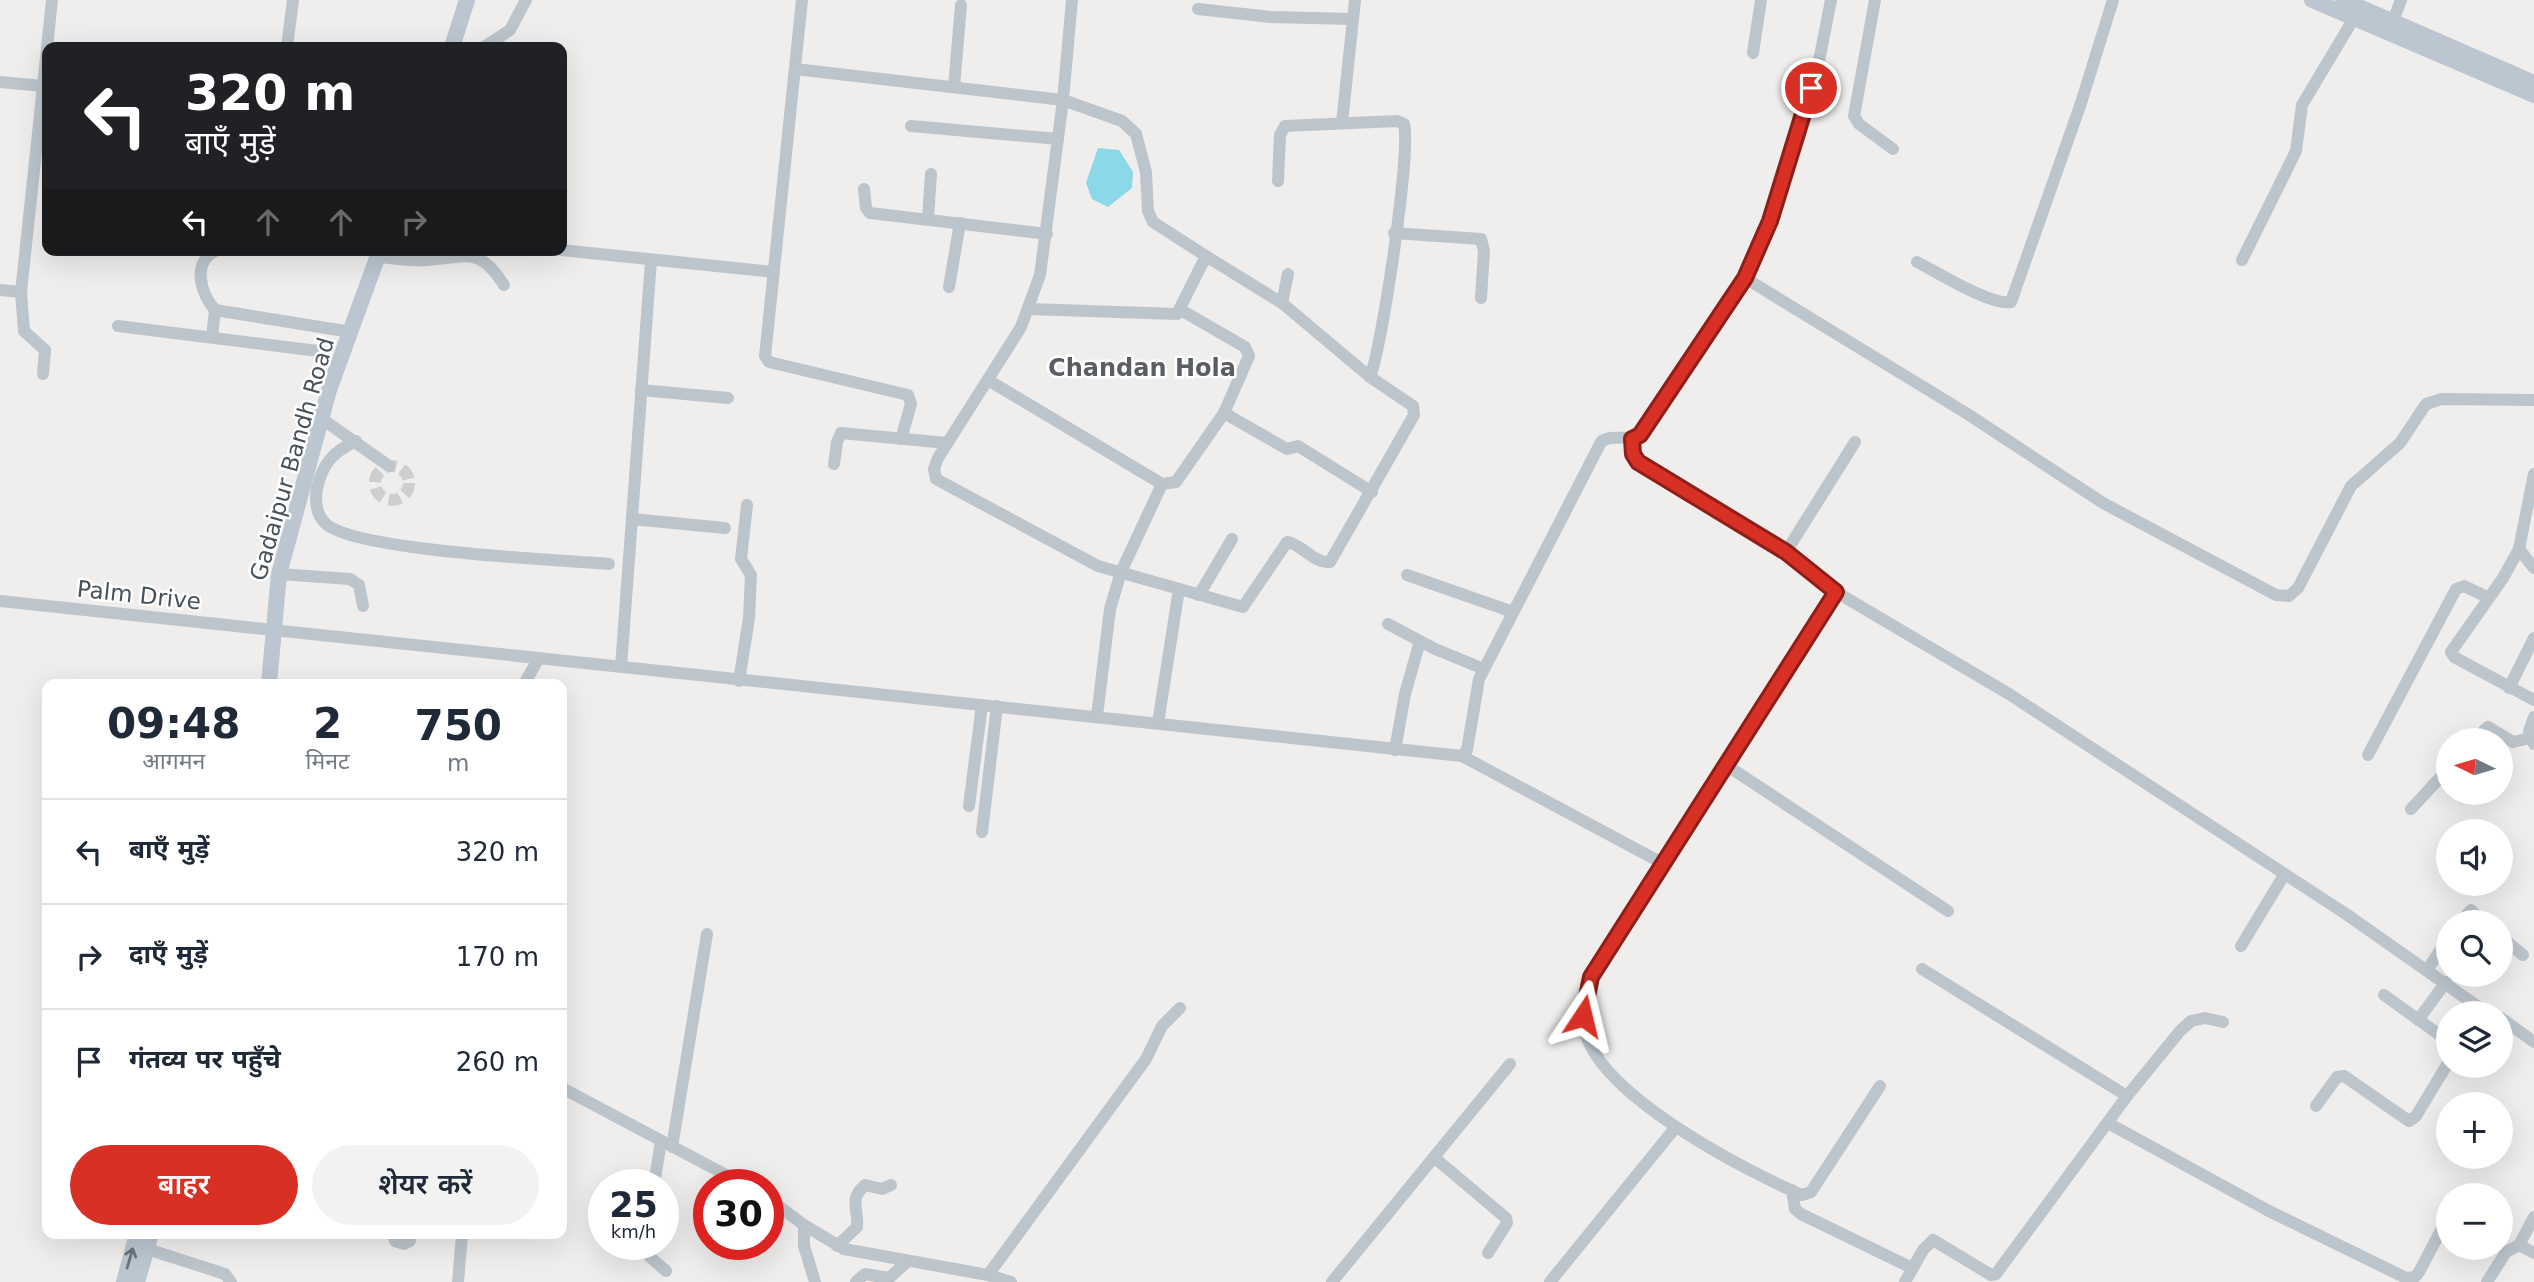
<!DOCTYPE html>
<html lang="hi">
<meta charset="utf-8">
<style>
:root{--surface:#fff;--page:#f2f2f3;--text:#1f2937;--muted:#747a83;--line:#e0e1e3;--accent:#d93025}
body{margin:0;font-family:"DejaVu Sans","Noto Sans Devanagari",sans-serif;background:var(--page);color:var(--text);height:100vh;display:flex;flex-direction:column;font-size:26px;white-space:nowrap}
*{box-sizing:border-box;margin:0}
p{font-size:23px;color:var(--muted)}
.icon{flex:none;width:38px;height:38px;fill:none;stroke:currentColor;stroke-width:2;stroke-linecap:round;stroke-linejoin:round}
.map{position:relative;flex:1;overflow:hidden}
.side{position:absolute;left:42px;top:679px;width:525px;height:560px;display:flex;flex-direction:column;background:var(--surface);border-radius:14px;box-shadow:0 7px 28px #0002}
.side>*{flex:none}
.banner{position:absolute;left:42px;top:42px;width:525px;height:214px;border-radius:14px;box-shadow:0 7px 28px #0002;background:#202124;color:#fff;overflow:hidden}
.needle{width:46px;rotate:275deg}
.fabs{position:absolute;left:2436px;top:728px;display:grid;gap:14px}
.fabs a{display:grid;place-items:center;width:77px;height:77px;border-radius:50%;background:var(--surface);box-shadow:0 7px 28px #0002;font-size:35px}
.speed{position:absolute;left:588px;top:1169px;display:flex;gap:14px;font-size:35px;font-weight:700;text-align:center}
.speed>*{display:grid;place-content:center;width:91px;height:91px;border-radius:50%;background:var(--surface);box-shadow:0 7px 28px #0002;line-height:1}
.speed small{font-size:18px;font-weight:400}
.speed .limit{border:10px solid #d22;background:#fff;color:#111}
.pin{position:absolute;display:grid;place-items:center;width:60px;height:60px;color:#fff;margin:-30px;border:4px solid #fff;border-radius:50%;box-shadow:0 2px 7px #0007}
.me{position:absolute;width:77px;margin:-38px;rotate:10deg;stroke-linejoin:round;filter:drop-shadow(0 0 5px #0008)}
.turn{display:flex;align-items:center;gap:24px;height:147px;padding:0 28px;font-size:32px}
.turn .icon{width:91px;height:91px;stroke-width:2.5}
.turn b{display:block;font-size:49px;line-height:60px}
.lanes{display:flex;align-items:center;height:66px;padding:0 28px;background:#0003;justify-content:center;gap:35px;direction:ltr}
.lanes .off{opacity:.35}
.eta{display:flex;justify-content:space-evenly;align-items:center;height:119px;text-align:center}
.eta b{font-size:42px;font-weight:600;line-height:49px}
.cta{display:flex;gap:14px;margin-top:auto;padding:14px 28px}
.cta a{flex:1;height:80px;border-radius:42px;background:var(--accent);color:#fff;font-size:28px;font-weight:600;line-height:80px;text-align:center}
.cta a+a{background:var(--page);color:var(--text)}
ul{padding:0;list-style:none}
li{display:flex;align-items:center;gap:21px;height:105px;padding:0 28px;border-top:2px solid var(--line)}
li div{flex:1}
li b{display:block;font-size:26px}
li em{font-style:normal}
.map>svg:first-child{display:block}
</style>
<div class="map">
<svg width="2534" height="1282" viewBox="0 0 2534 1282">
<rect width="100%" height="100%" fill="#f0eded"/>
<path fill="#8bd8e8" d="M1098 148 1119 150 1133 172 1132 188 1108 207 1092 199 1086 183Z"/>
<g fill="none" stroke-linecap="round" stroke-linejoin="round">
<circle stroke="#ceced0" stroke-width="12" stroke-dasharray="12 6" stroke-linecap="butt" cx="392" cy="483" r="17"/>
<g stroke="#bcc5cc" stroke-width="12">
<path d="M802 0 765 356 769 362 908 395 911 404 901 439"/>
<path d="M1072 0 1063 100 1040 275 1021 327 938 458 934 469 936 479 1098 566 1243 607 1287 542C1302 544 1314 564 1330 562L1414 415 1413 406 1370 377"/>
<path d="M1875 0 1854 116 1859 124 1893 149"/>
<path d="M1198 9 1271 17 1353 19"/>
<path d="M2393 21 2401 0"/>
<path d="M287 47 293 0"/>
<path d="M484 47 510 30 526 0"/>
<path d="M1753 53 1761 0"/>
<path d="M795 69 1063 100 1122 121 1136 134 1146 172 1148 211 1153 222 1209 258"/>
<path d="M0 82 43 86 52 0"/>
<path d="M954 87 961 5"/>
<path d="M1342 123 1355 0"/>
<path d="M911 126 1058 139"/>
<path d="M864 189 866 208 870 213 1047 234"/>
<path d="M928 218 931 174"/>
<path d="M1394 233 1481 239 1484 251 1481 298"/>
<path d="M218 250C190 261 201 294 215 310L351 332"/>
<path d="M561 250 774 272"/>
<path d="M378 257C394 258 412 262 428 260 468 257 479 246 504 285"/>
<path d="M2242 260 2296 151 2302 105 2354 18"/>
<path d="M1917 262C1937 272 1991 306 2011 302L2081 103 2113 0"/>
<path d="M1745 278 1966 413 2103 503 2276 595 2289 596 2298 588 2351 486 2400 443 2426 404 2442 399 2534 400"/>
<path d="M949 287 960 223"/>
<path d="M0 290 21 292 43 86"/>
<path d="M21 292 24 331 45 350 43 374"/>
<path d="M1282 303 1288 274"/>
<path d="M1028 309 1177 314 1203 262 1209 258 1282 303 1370 377C1382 348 1411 152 1404 124L1397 121 1285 126 1280 135 1278 181"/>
<path d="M118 326 318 351"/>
<path d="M212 337 215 310"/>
<path d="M988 380 1162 484 1176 482 1224 413 1249 356 1245 347 1181 310"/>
<path d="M641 390 728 398"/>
<path d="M1224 413 1287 449 1298 446 1372 492"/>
<path d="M322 419 389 466"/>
<path d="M1632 439 1633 455 1638 462 1786 552 1836 592 1591 977C1585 995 1580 1016 1586 1035 1606 1098 1744 1170 1802 1195L1811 1192 1880 1086"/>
<path d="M356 441C333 452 323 463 317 488 315 500 316 514 325 523 352 551 560 560 609 564"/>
<path d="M834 464 837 442 841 433 947 443"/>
<path d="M2534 474 2519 549 2503 578 2451 652 2454 657 2534 700"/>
<path d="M632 519 725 528"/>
<path d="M2519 549 2534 568"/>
<path d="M1786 552 1855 442"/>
<path d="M279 574 350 579 359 585 363 606"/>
<path d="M1407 575 1513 612"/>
<path d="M1836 592 2009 694 2346 914 2477 1006V1013"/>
<path d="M1199 595 1232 539"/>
<path d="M0 601 1462 756 1467 750 1479 679 1601 442C1612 433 1627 442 1640 435L1745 278 1770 221 1819 61 1831 0"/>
<path d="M1388 624 1435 649 1484 669"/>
<path d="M621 667 651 260"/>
<path d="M739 681 749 618 751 575 741 559 747 505"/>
<path d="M524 684 539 658"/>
<path d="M2509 688 2534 638"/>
<path d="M1097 716 1110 609 1121 572 1162 484"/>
<path d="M1158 723 1179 589"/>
<path d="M2474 740 2488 727 2513 742 2530 738"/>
<path d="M2534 744 2529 731 2534 717"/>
<path d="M1395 750 1405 694 1420 641"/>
<path d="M2368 755 2456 589 2464 586 2489 598"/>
<path d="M1462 756 1664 864"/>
<path d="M1726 765 1948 911"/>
<path d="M969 806 982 705"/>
<path d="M2411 809 2448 769"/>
<path d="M982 832 997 706"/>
<path d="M2460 922 2471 910 2484 922"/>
<path d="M2501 937 2523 955"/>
<path d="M2241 946 2284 875"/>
<path d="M1922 969 2127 1096"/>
<path d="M2427 970 2448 939"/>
<path d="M2384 995 2448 1041"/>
<path d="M2477 1006 2493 1013"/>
<path d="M2501 1018 2534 1042"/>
<path d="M2418 1020 2446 982"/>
<path d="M562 1088 745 1185"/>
<path d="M2316 1106 2337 1077 2344 1076 2409 1121 2416 1116 2448 1063"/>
<path d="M2108 1123 2267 1210 2406 1278 2415 1277 2419 1272 2448 1217"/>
<path d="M672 1147 707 934"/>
<path d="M1436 1159 1506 1218 1507 1223 1488 1253"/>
<path d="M654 1185 661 1141"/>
<path d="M1792 1190 1795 1209 1801 1214 1912 1268"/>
<path d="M768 1198 804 1225 844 1249 988 1275 1011 1282"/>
<path d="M804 1225V1246L815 1282"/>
<path d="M393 1234 395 1241 404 1244 410 1241 411 1234"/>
<path d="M646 1244 650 1257 666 1271"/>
<path d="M2519 1245 2534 1253"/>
<path d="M837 1246 857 1227C859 1209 848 1200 865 1185L882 1189 891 1185"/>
<path d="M147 1249 225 1274 231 1282"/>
<path d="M988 1275 1146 1059 1162 1026 1180 1008"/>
<path d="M458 1282 462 1234"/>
<path d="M856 1282 865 1274 889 1278 907 1262"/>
<path d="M1332 1282 1510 1064"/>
<path d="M1550 1282 1675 1128"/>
<path d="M1905 1282 1923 1250 1933 1240 1991 1275 1996 1274 2127 1096 2180 1031 2191 1021 2205 1018 2223 1022"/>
<path d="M2487 1282 2506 1252 2519 1245 2534 1217"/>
</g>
<g stroke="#bbc6d1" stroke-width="16">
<path d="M2312 0 2534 95"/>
<path d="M2343 0 2534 83"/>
<path d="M452 47 467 0"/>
<path d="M269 684 279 574 329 390 380 250"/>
<path d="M124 1282 137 1234"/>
<path d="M137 1282 151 1234"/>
</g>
</g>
<defs><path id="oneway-shaft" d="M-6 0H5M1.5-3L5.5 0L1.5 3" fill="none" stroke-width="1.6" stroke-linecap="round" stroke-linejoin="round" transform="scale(1.75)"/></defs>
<use stroke="#69747e" href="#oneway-shaft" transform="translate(130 1258) rotate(-74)"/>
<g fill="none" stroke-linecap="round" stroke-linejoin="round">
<defs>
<path id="route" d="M1583 1016 1591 977 1836 592 1786 552 1638 462 1633 454 1632 439 1640 435 1745 278 1770 221 1811 88"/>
</defs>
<use href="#route" stroke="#8d1f18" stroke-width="18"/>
<use href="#route" stroke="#d93025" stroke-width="12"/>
</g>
<g text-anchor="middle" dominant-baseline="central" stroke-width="5" stroke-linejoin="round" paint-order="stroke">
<g font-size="23" fill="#46515a" stroke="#fff">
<text transform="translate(292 459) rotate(-74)">Gadaipur Bandh Road</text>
<text transform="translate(139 595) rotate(6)">Palm Drive</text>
</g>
<g font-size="24" font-weight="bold" fill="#5a5e62" stroke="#fff">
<text x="1142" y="368">Chandan Hola</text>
</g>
</g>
</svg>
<div class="fabs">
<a><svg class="needle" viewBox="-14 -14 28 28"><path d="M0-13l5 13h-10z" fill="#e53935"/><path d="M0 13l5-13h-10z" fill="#747a83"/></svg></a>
<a><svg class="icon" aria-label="sound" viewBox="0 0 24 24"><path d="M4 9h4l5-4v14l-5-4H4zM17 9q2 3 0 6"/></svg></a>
<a><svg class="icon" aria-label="search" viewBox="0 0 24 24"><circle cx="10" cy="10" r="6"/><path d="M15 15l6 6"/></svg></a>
<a><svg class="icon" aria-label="layers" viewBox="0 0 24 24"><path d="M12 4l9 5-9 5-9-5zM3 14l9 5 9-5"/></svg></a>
<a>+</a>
<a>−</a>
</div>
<div class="speed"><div>25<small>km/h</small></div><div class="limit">30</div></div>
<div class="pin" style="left:1811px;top:88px;background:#d93025"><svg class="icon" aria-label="arrive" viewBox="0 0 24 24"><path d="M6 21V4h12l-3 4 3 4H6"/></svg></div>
<svg class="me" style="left:1583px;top:1016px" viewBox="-20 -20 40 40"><path d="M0-17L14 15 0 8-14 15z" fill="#d93025" stroke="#fff" stroke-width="4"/></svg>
<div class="banner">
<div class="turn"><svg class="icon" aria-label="left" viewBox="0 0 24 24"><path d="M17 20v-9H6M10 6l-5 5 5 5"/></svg><div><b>320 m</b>बाएँ मुड़ें</div></div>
<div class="lanes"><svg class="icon" aria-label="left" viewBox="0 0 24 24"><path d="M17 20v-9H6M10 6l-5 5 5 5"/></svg><svg class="icon off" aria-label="ahead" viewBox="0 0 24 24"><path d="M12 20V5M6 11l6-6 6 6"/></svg><svg class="icon off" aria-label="ahead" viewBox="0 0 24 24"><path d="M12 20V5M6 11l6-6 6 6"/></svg><svg class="icon off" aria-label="right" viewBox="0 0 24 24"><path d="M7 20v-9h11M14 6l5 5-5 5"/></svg></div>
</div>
<section class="side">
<div class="eta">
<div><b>09:48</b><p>आगमन</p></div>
<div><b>2</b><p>मिनट</p></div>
<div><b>750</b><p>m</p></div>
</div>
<ul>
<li><svg class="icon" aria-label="left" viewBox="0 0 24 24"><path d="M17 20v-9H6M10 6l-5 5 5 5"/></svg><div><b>बाएँ मुड़ें</b></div><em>320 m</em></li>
<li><svg class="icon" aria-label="right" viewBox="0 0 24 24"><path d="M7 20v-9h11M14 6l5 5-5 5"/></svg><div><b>दाएँ मुड़ें</b></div><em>170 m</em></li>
<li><svg class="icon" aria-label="arrive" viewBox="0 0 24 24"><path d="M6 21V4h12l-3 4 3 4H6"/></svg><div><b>गंतव्य पर पहुँचे</b></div><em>260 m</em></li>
</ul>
<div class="cta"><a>बाहर</a><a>शेयर करें</a></div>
</section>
</div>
